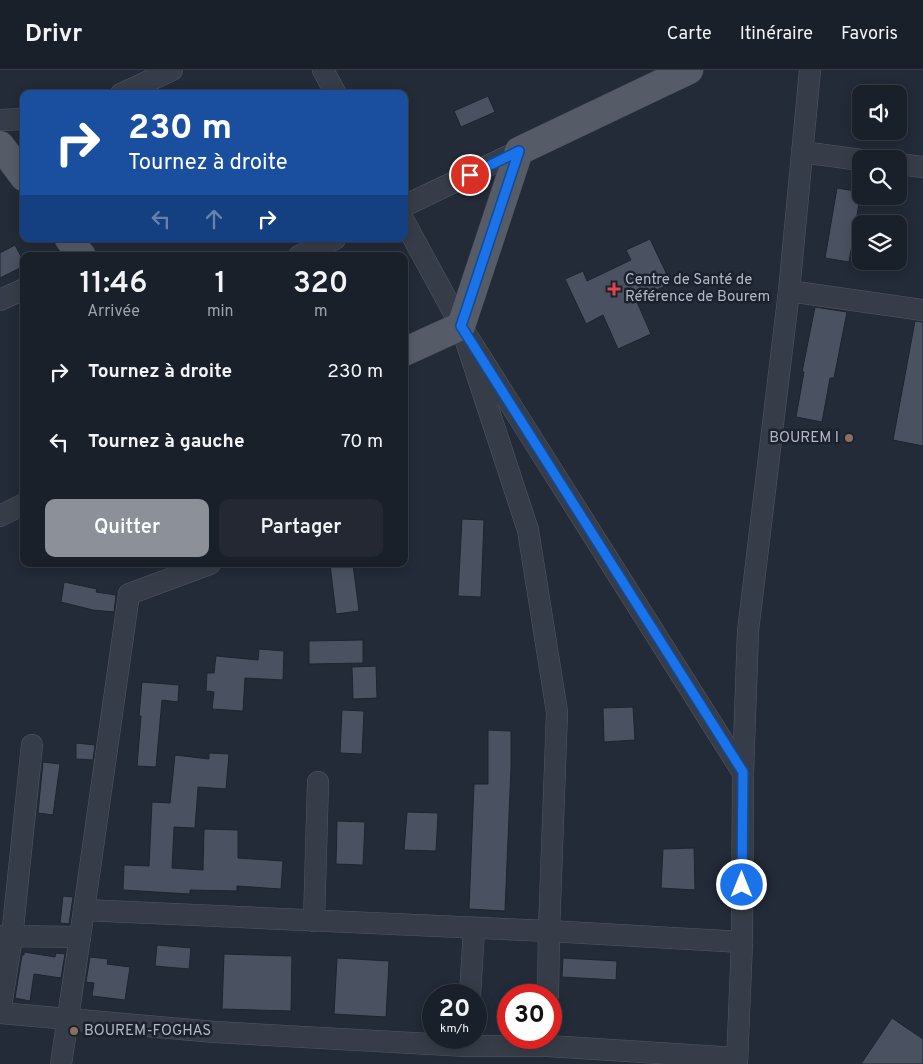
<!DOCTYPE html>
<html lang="fr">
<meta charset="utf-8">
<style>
:root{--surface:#1a202a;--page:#232832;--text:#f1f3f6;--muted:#9fa3a8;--line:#383e47;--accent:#8c9099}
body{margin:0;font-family:Overpass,sans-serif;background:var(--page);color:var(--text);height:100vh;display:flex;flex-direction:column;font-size:19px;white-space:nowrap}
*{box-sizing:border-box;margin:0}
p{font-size:16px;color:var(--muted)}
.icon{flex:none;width:28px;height:28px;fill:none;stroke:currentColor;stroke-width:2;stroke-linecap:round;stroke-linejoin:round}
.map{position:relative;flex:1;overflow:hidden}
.details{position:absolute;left:20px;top:182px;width:388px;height:315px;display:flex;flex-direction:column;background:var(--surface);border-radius:10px;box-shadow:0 2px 12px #0003,0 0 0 1px var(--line)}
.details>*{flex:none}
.guide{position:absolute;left:20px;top:20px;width:388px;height:152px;border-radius:10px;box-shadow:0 2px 12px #0003,0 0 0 1px var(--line);background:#1a4fa0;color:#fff;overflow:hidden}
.controls{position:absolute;left:852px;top:15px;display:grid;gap:10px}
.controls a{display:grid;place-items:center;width:55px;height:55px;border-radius:10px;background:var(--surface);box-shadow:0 2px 12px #0003,0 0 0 1px var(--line);font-size:25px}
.speed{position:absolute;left:422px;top:914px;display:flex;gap:10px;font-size:25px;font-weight:700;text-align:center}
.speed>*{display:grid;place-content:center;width:65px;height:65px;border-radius:50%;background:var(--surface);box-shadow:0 2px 12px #0003,0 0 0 1px var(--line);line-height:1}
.speed small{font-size:12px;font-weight:400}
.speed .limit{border:8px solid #d22;background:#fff;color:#111}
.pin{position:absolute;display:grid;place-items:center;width:42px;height:42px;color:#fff;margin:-21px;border:2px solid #fff;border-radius:50%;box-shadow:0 1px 5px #0007}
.me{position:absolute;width:55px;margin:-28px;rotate:0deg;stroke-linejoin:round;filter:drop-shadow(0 0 4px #0008)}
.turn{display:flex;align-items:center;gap:18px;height:105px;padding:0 25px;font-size:22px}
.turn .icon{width:65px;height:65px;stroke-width:2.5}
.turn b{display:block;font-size:35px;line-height:42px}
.lanes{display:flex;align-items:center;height:48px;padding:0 25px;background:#0003;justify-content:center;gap:25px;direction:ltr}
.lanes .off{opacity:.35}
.eta{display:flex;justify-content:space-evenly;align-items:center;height:85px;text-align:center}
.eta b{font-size:30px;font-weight:600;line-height:35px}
.action{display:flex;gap:10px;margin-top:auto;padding:10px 25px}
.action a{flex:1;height:58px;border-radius:10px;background:var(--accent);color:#fff;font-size:20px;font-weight:600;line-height:58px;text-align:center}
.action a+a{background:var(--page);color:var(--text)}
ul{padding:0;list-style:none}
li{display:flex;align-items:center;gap:15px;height:70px;padding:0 25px}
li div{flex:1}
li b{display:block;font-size:19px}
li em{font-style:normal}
header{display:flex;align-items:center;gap:30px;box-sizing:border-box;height:70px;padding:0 25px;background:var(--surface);border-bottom:1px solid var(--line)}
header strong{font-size:24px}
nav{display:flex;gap:28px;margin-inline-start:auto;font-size:18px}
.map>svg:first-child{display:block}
</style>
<header>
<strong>Drivr</strong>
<nav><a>Carte</a><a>Itinéraire</a><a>Favoris</a></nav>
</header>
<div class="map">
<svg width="923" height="994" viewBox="0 0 923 994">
<rect width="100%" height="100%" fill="#232b38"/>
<g fill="#4a5261" stroke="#1e242f">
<path d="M488 26 495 42 461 57 454 41Z"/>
<path d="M837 118 861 122 849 192 825 188Z"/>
<path d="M650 169 671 213 636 230 651 264 618 279 603 245 586 254 565 209 583 201 587 211 631 190 626 180Z"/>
<path d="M15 175 24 192V196L0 208V183Z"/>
<path d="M815 237 847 242 834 308H830L822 352 796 347 804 302H802Z"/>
<path d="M915 251 923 252V376L893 370Z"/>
<path d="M462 449 484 450 481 527 458 526Z"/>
<path d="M330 494H353L359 541 336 544Z"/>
<path d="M64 512 97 519 96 522 116 525 114 542 93 540 61 532Z"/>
<path d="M363 570V593L309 594V571Z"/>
<path d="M259 579 284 581 283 610 245 608 243 641 212 639 214 622 206 621 207 603H214L216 586 258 590Z"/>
<path d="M376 596 377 628 353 629 352 597Z"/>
<path d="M142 612 179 615 178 632 162 630 156 697 137 696 141 646H139Z"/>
<path d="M633 637 635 670 604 672 603 638Z"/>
<path d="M342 640 364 641 362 684 340 683Z"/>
<path d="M488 660 511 661V698L505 841 469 839 474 714H488Z"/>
<path d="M76 673 95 675 93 690 76 689Z"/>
<path d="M209 683 229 684 226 719 198 717 195 758 174 757 172 798 203 800 204 759 238 760V788L283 791 281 819 237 816V821L190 820V824L123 820 124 795 149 796 152 732 170 733 175 685 209 689Z"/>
<path d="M43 692 60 694 53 745 38 743Z"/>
<path d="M407 742 438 743 436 781 404 780Z"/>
<path d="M337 751 365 752 363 795 336 794Z"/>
<path d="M694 778 695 820 661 818 663 779Z"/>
<path d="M63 826 73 827 69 854 60 853Z"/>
<path d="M157 875 191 878 189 899 155 896Z"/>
<path d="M24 882 55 887 56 883 65 884 61 908 34 904 30 931 15 928 22 885H24Z"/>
<path d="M224 884 292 886 291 941 222 939Z"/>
<path d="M90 887 108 889 107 894 130 897 125 930 92 926 94 913 86 912Z"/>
<path d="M337 888 389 891 386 947 334 944Z"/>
<path d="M563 888 617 891 616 910 562 907Z"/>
<path d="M892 948 923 969V994H861Z"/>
</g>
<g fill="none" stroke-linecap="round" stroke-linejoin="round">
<defs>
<g id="street">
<path d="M323 0 336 24"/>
<path d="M121 24 172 0"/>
<path d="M0 50 24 49"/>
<path d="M802 82 861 90"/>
<path d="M899 94 923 97"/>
<path d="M404 136 519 81"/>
<path d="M404 151 461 256 743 703"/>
<path d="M299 186 335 169"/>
<path d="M789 221 923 240"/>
<path d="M0 230 24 219"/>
<path d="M461 256 528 460 557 642 549 861 548 925"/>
<path d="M0 446 24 434"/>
<path d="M84 840 549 861 742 872"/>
<path d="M314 851 318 712"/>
<path d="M0 866 80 867"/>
<path d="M470 925 474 859"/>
<path d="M0 942 12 867 32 675"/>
<path d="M0 943 215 962 466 976H548L737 988"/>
<path d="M61 994 84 840 129 524 210 494"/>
<path d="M737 994 742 872 743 703 748 561 789 221 810 0"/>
</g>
<g id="primary">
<path d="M0 75 24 107"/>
<path d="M69 169 82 186"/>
<path d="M404 282 461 256 519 81 689 0"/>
</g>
</defs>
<use href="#street" stroke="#525863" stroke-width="22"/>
<use href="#primary" stroke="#404651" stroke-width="29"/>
<use href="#street" stroke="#373d48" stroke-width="21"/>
<use href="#primary" stroke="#555c68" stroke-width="28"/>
</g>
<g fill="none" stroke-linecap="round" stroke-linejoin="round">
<defs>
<path id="route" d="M470 105 519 81 461 256 743 702 742 815"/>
</defs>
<use href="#route" stroke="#114b97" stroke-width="12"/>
<use href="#route" stroke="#1a73e8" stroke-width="9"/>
</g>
<path fill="#e0444e" stroke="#1c222d" stroke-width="2" d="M611.5 211.5h5v5h5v5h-5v5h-5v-5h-5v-5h5z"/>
<g fill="#8d6e63" stroke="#1c222d" stroke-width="2">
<circle cx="849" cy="368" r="5"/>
<circle cx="74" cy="961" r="5"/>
</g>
<g text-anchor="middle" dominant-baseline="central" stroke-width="5" stroke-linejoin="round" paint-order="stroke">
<g font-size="15" fill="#b2b8c4" stroke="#1c222d" text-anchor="start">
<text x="625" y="210">Centre de Santé de<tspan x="625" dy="17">Référence de Bourem</tspan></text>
<text x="839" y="368" text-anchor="end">BOUREM I</text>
<text x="84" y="961">BOUREM-FOGHAS</text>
</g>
</g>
</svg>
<div class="controls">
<a><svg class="icon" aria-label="sound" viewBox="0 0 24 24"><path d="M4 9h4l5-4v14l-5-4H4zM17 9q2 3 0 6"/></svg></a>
<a><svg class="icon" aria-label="search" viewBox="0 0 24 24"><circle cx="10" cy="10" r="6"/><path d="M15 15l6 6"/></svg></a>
<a><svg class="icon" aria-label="layers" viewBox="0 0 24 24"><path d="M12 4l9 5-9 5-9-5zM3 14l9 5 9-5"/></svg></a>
</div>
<div class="speed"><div>20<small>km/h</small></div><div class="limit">30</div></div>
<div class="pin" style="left:470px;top:105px;background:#d93025"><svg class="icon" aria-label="arrive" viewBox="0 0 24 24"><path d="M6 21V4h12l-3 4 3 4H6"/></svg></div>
<svg class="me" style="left:742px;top:815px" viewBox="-20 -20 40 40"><circle r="17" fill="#1a73e8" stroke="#fff" stroke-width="3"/><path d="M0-11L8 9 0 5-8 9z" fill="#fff"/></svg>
<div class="guide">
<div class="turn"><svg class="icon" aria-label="right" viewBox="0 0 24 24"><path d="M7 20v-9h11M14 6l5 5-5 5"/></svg><div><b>230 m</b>Tournez à droite</div></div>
<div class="lanes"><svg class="icon off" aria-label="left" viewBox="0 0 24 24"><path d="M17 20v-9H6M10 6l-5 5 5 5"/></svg><svg class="icon off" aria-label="ahead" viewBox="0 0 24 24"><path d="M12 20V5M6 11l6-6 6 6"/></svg><svg class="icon" aria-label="right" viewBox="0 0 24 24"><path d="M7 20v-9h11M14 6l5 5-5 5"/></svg></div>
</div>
<section class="details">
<div class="eta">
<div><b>11:46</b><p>Arrivée</p></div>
<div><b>1</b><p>min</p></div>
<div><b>320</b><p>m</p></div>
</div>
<ul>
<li><svg class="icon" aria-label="right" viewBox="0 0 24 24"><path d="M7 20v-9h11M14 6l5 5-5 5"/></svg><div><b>Tournez à droite</b></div><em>230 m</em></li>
<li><svg class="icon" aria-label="left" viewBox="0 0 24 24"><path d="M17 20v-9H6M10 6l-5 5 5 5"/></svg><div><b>Tournez à gauche</b></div><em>70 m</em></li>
</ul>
<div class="action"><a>Quitter</a><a>Partager</a></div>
</section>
</div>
